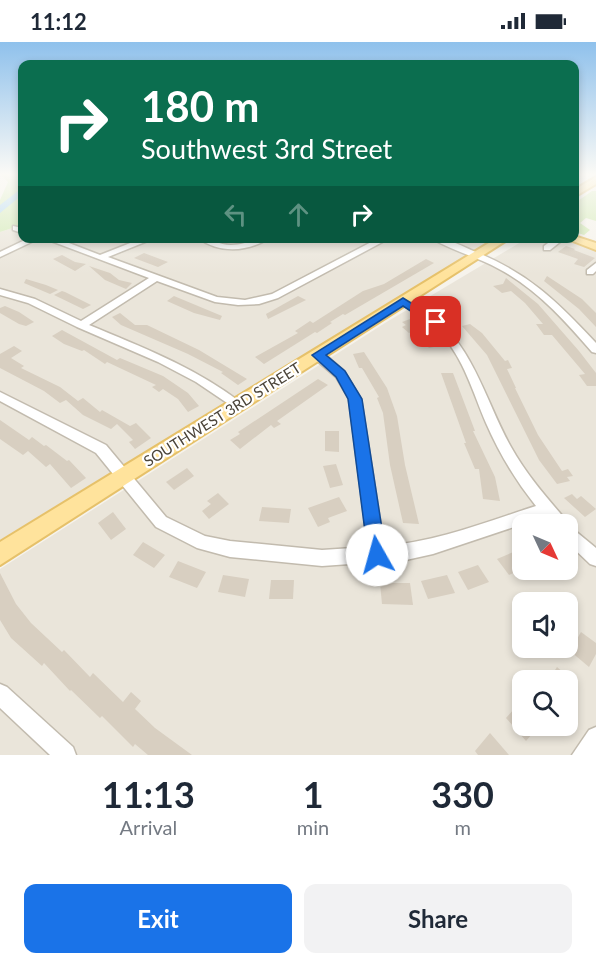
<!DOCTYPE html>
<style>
:root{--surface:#fff;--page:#f2f2f3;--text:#1f2937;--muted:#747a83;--accent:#1a73e8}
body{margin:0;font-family:Lato,sans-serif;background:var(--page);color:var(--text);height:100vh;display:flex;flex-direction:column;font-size:22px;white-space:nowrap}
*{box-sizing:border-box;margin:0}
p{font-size:20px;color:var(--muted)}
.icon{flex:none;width:33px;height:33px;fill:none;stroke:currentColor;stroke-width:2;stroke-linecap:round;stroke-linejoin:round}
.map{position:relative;height:713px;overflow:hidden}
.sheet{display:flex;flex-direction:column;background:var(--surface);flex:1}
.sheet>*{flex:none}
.banner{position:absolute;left:18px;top:18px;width:561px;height:183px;border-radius:12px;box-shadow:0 3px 9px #0003;background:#0b6e4f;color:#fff;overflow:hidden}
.needle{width:39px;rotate:134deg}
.controls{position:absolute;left:512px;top:472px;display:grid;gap:12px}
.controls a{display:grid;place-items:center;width:66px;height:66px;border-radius:12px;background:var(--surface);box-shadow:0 3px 9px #0003;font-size:30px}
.pin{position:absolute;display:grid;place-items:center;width:51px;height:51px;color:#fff;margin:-26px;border-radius:12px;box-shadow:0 3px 9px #0006}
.me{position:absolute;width:66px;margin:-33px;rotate:353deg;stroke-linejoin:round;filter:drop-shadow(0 0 4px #0008)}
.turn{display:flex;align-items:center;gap:21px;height:126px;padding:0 24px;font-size:27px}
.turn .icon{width:78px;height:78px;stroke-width:2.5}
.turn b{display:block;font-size:42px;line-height:51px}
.lanes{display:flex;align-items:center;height:57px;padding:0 24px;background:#0003;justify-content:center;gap:30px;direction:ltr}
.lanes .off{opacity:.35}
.eta{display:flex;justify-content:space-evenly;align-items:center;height:102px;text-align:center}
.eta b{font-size:36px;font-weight:700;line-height:42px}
.primary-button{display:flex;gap:12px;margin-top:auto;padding:12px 24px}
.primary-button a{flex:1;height:69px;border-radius:12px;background:var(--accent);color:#fff;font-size:24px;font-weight:700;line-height:69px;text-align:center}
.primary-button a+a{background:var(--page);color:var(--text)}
.status{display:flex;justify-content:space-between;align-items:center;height:42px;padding:0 30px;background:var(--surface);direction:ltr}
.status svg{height:16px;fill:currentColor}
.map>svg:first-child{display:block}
</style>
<div class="status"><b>11:12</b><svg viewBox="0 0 49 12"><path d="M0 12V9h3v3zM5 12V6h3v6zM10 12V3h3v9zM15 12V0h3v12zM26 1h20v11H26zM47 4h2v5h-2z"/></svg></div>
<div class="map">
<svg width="596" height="713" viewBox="0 0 596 713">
<rect width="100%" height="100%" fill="#f6f3ec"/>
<g fill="#eae5da" fill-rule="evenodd">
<path d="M22 183V196L494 197 0 498V190Z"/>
<path d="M526 197H561L596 209V713H0V527L385 281ZM522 483H567V528H522ZM522 561H567V606H522ZM522 639H567V684H522Z"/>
</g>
<g fill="#d2eab5">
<path d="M0 132H22V183L0 190V158L8 140Z"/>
<path d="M592 149H596V179L586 176 580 181 590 188 584 193 575 190V161Z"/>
</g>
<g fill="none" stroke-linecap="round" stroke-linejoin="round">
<path fill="#a9d4f2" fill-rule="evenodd" d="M22 146V153L0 171V163Z"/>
</g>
<g fill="#d8cfc1">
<path d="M566 204 575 207 574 208 595 216 584 225 574 222 578 217 558 210Z"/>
<path d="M144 211 168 220 158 225 134 216Z"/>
<path d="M62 213 75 220 86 222 75 229 53 217Z"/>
<path d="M426 217 434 221 345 273 343 272 330 280 332 281 317 291 315 290 264 322 255 315 298 291 295 289 310 279 313 281 363 249 384 242Z"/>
<path d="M89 224 110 231 119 238 132 241 126 247 105 238Z"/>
<path d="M547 234 582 257 596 271V285L579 267 544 239Z"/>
<path d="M506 236 538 262 579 309 596 331V344H587L579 333 585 332 552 293H544L536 282H543L525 261 511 249 502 251 493 244 503 242Z"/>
<path d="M26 237 46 243 58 248 50 252 24 241Z"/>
<path d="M62 249 65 250 91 263 83 267 54 253Z"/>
<path d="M174 254 222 274 220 278 194 271 167 259Z"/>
<path d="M298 254 306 258 268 277 266 272Z"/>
<path d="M5 264 19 270 34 280 26 284 19 282 0 271V266Z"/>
<path d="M120 271 135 283H147L199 308 247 337 238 343 221 331 223 330 188 312 121 283 112 275Z"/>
<path d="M410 277 427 290 439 304 429 306 413 289 409 291 402 285 406 283 402 280Z"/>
<path d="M470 282 482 291 505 319 508 318 512 326 507 327 516 346H515L538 393 562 429 568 427 573 434 567 435 570 439 557 442 539 418 487 313 462 284Z"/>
<path d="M62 288 117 318 120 316 163 334 188 351 199 364 188 370 178 357 163 347 159 350 152 345 156 343 107 320 105 322 84 308 82 309 64 302 52 294Z"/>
<path d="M14 304 22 309 11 316 24 324 21 326 60 345 78 359 83 356 100 370 102 368 130 384 136 381 151 396 135 407 129 400 133 398 117 382 111 387 83 373 66 358 60 361 44 349 0 326V312Z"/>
<path d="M364 310 387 346 397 374 405 423 419 482 403 481 390 423 383 371 377 356 379 355 362 326H359L353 312Z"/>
<path d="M441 331H453L475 389H473L495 435 500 459 483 457 479 427H475L464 401H466Z"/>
<path d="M318 337 328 343 277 379 281 382 274 386 271 383 240 407 230 398 240 392 238 390Z"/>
<path d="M0 378 29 398 32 395 44 404 46 403 67 419 69 418 86 436 71 446 50 422 46 425 28 409 23 413 0 397Z"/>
<path d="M325 389H339V410L325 409Z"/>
<path d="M336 422 343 443 330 446 323 424Z"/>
<path d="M187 426 194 434 174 448 166 440Z"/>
<path d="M218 451 229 462 209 477 202 469 211 462 207 459Z"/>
<path d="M572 452 577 457 581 454 596 467 585 475 564 456Z"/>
<path d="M339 455 347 469 328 476 330 480 318 485 308 466Z"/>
<path d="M262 465 291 467 289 481 259 479Z"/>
<path d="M113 470 126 487 111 498 98 481Z"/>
<path d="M143 500 165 513 154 526 133 513Z"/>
<path d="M518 508 522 514V527L509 533 497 517Z"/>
<path d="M178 519 206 530 197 546 169 535Z"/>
<path d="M478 523 489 540 468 548 458 530Z"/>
<path d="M0 531 16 562 31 581 62 610 64 608 90 635 93 631 123 660 131 650 141 659 135 667 155 686 192 713H148L135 702 133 705 102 674 100 676 71 648 70 649 44 621 42 624 11 596 0 578Z"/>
<path d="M223 533 249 537 245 555 218 550Z"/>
<path d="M447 533 455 551 428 557 421 539Z"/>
<path d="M271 538H294L293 557H269Z"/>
<path d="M380 541H410L413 563 382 562Z"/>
<path d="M581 590 596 601V612L589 625 570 609Z"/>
<path d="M557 625 573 639H548Z"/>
<path d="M522 658V684H539L526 699 506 676Z"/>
<path d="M490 691 509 713H478L475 709Z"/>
</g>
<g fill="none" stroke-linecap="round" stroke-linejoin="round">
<defs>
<g id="minor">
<path d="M13 184 22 186V191L13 188Z"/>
<path d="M29 196H40L0 215V210Z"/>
<path d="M43 196H56L100 213 143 196H155L108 215 217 255 245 258 272 252 379 196H390L278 256 259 262 238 263 215 260 157 239 89 283C142 305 194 325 240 360L242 363 240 366 236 367 196 340 158 320 77 285 28 261 0 253V247L35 257 81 279 149 236Z"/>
<path d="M198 196C210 196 219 203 231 203 245 203 256 196 270 196 247 210 220 212 198 196Z"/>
<path d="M431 196C446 196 458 202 471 208 527 230 556 258 596 301V311L592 310C565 279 537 247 499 227 478 215 452 209 431 196Z"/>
<path d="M555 196H565L550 208H544V204Z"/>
<path d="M596 221V229L593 232H587V228Z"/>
<path d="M403 256C410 259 416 263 423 267 473 299 484 357 511 405 526 432 546 455 566 478L568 483 596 506V524L590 522 567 500V483H551L544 475 433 512 406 518 322 524 230 515 197 506 156 485 96 411 0 359V350L106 403 166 475 205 494 230 499 322 508 368 505 349 357 336 335 314 316 313 313 314 310H322L344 329 361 357 384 504C436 500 486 480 536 464 516 439 499 411 486 381 473 351 464 316 440 291 428 279 414 270 400 261V257Z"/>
<path d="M0 642 7 645 73 705 76 713H50L0 666Z"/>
<path d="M596 685V713H572L589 688Z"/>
</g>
<g id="major">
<path d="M596 135V142L574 155V148Z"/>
<path d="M574 194 596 201V208L565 196H574Z"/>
<path d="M497 196H510L0 523V500Z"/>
</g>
</defs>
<use href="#minor" stroke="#c2bbae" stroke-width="3"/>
<use href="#major" stroke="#e6c16a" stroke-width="4"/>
<use href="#minor" fill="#fff" fill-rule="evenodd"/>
<use href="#major" fill="#ffe39c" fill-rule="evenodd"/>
</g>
<linearGradient id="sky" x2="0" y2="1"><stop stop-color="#8fc1ec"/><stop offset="0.57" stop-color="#fbfaf6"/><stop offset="1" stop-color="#fbfaf6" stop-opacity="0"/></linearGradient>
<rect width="596" height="232" fill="url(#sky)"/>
<path fill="#1a73e8" stroke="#114b97" stroke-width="1.5" d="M403 256 442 280 440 283H432L403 264 326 313 345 329 362 357 386 513 384 520 377 522 371 520 368 513 348 357 336 335 312 313Z"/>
<g text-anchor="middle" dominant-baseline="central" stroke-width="4.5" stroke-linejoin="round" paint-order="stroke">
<g font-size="15" fill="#4b4439" stroke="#fff">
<text transform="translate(222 372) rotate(-32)">SOUTHWEST 3RD STREET</text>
</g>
</g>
</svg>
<div class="controls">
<a><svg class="needle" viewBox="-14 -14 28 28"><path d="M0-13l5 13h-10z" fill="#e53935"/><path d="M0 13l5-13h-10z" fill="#747a83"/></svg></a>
<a><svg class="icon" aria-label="sound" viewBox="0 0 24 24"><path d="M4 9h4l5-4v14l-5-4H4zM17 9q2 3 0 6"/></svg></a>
<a><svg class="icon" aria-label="search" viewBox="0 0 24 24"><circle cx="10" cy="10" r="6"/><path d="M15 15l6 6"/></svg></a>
</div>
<div class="pin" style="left:436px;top:280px;background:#d93025"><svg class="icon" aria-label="arrive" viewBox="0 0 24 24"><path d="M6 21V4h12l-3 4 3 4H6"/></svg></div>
<svg class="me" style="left:377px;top:513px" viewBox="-20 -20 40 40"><circle r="19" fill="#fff"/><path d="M0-13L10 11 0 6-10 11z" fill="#1a73e8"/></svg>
<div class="banner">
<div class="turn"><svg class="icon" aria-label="right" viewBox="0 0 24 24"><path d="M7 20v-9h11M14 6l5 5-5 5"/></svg><div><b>180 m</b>Southwest 3rd Street</div></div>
<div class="lanes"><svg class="icon off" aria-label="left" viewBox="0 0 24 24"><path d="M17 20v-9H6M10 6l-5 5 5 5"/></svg><svg class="icon off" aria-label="ahead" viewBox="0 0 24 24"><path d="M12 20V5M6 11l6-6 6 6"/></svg><svg class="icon" aria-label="right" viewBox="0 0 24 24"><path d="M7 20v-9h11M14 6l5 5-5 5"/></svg></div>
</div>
</div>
<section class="sheet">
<div class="eta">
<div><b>11:13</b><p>Arrival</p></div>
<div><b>1</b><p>min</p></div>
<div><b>330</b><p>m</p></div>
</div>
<div class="primary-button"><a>Exit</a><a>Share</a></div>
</section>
